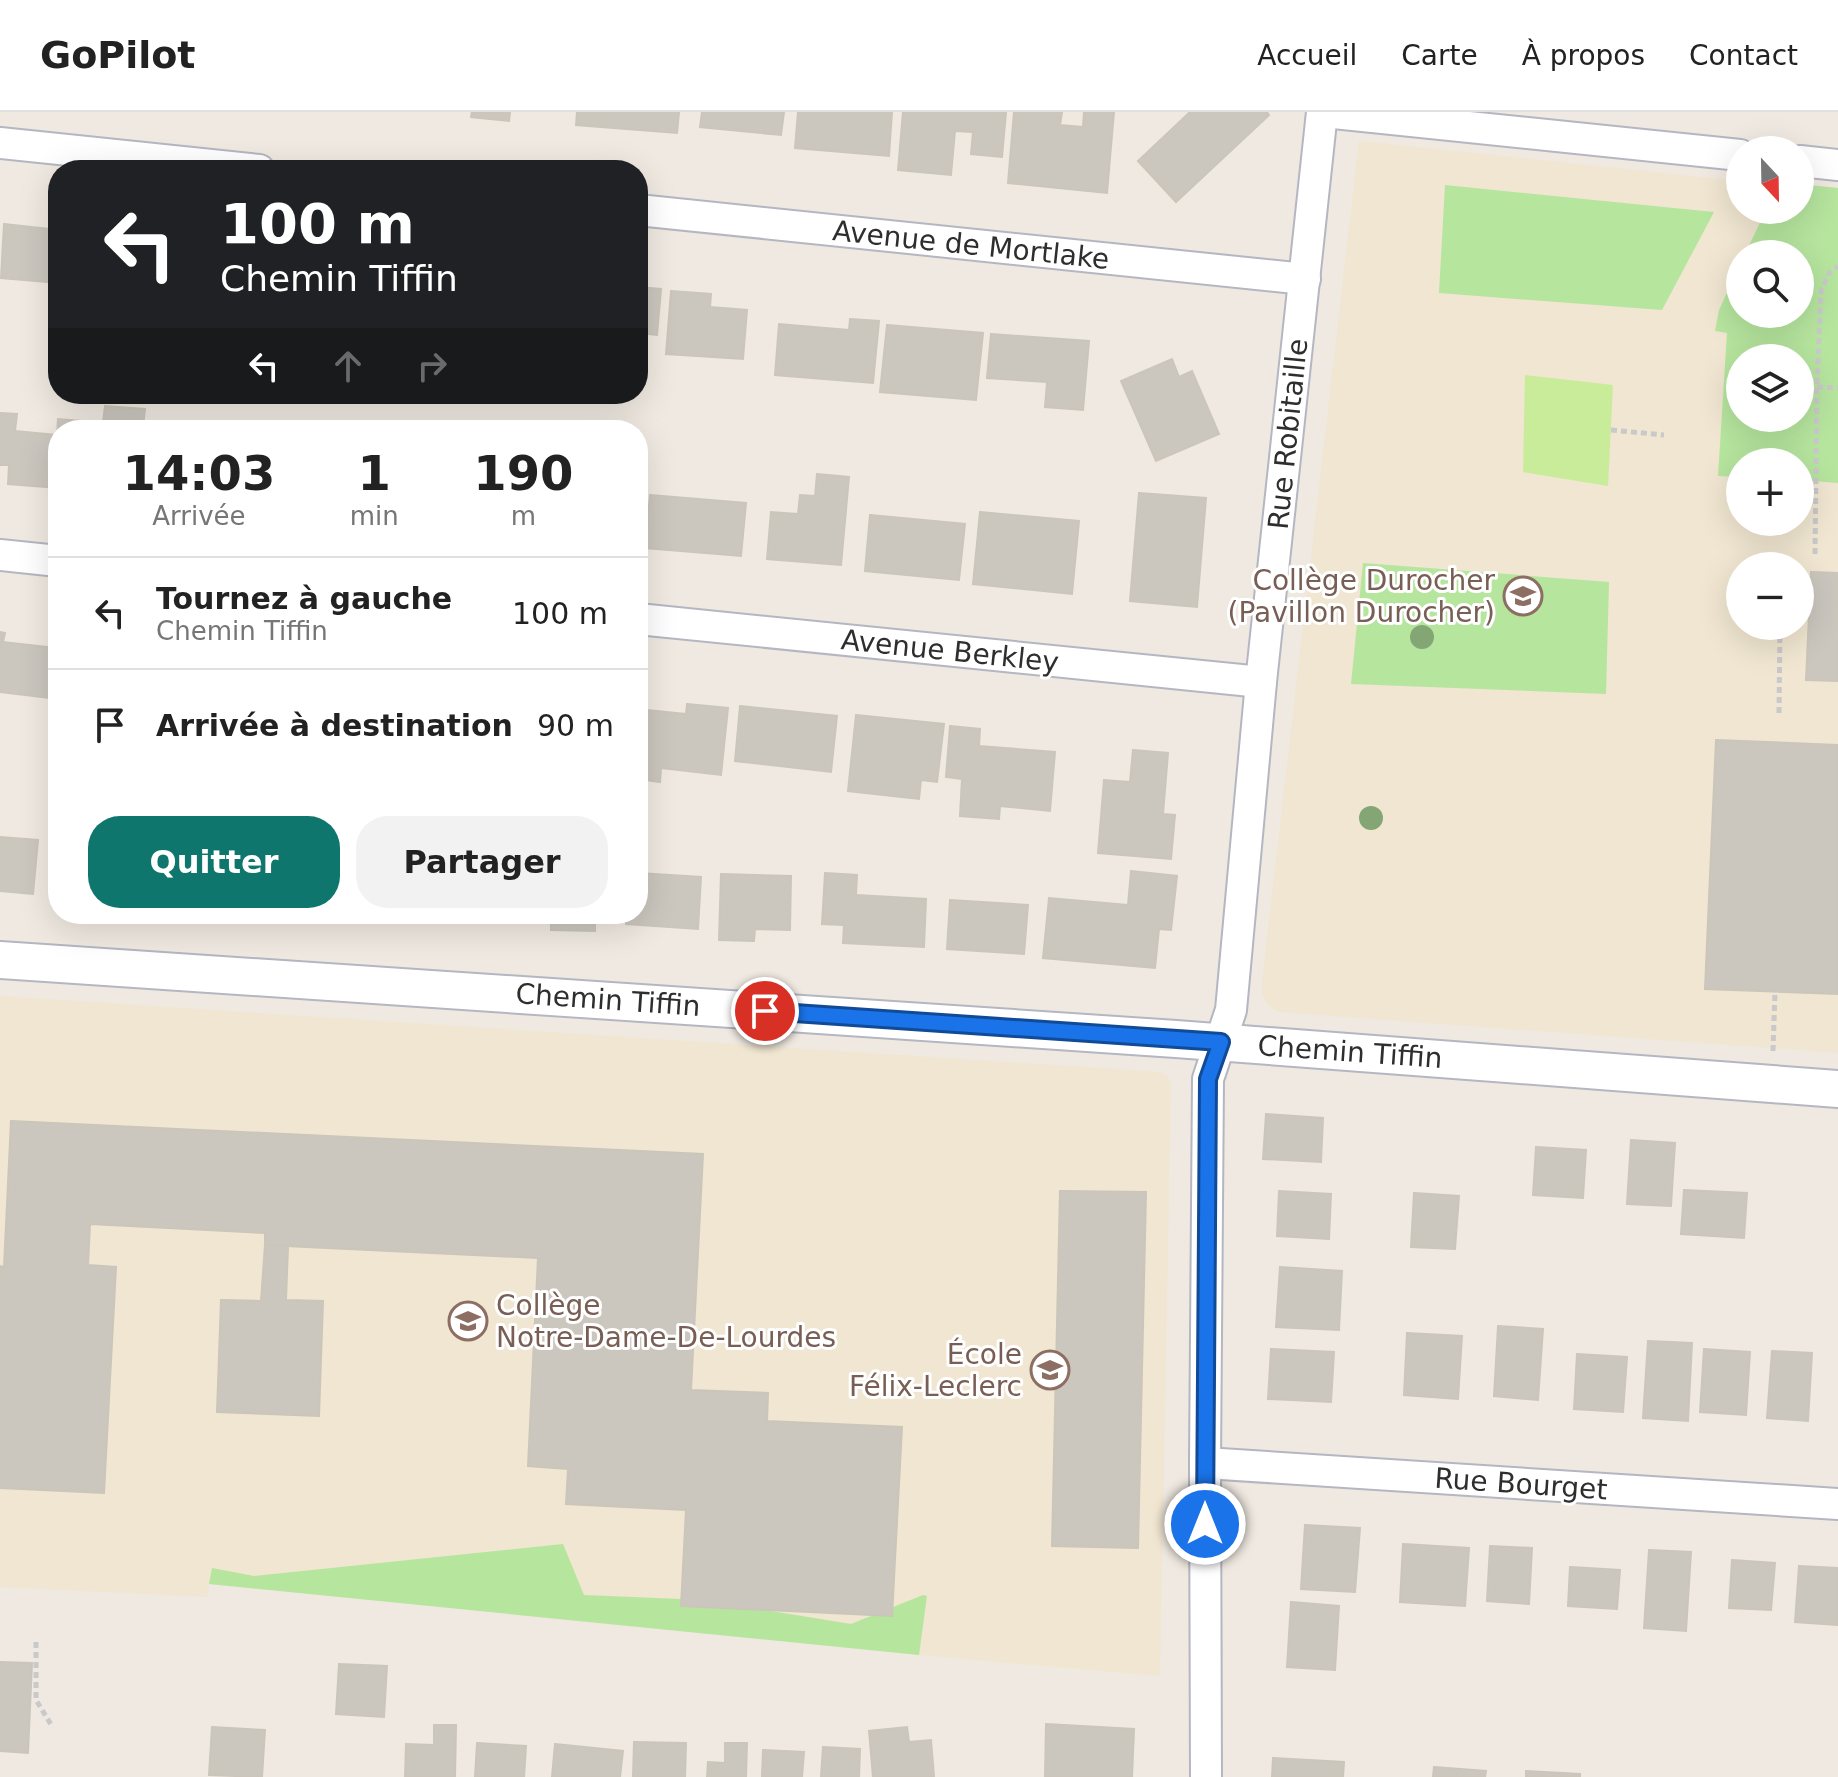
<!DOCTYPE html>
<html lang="fr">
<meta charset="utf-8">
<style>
:root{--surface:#fff;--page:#f2f2f2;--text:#222;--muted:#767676;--line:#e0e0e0;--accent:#0f766e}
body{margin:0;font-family:"DejaVu Sans",sans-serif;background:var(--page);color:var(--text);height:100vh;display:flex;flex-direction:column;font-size:30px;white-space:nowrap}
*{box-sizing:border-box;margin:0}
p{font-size:26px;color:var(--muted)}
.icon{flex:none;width:44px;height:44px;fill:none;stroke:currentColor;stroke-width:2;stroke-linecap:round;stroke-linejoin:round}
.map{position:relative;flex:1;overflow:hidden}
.details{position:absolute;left:48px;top:308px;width:600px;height:504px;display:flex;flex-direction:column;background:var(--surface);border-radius:32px;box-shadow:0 8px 32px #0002}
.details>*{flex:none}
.hud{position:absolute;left:48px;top:48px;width:600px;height:244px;border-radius:32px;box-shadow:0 8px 32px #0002;background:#202124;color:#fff;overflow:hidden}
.needle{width:52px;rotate:158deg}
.fabs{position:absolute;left:1726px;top:24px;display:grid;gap:16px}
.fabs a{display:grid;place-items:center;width:88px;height:88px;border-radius:50%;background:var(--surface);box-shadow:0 8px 32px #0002;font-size:40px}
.pin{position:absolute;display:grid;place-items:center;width:68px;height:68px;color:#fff;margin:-34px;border:4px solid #fff;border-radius:50%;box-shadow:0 2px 8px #0007}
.me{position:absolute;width:88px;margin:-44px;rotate:0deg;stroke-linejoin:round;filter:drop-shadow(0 0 6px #0008)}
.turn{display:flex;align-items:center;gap:28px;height:168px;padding:0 40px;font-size:36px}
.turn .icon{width:104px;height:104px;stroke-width:2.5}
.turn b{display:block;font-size:56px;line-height:68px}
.lanes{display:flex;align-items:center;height:76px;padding:0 40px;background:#0003;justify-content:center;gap:40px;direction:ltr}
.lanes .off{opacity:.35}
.eta{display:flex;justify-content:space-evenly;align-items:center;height:136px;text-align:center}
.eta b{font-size:48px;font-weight:800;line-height:56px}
.primary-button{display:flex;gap:16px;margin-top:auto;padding:16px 40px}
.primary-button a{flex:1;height:92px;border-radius:32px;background:var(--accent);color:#fff;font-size:32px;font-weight:800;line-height:92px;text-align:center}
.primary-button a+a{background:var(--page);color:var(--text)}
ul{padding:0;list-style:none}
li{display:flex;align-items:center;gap:24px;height:112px;padding:0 40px;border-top:2px solid var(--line)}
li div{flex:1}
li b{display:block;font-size:30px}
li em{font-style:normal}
header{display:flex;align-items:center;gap:48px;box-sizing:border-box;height:112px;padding:0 40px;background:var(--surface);border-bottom:2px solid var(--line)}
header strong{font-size:38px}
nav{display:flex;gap:44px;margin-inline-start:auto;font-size:28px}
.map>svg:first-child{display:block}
</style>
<header>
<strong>GoPilot</strong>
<nav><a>Accueil</a><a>Carte</a><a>À propos</a><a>Contact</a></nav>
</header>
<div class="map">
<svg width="1838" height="1665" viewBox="0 0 1838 1665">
<rect width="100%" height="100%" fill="#efe9e1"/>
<g fill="#f0e6d1" fill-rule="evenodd">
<path d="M1359 29 1740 69V98H1800L1838 79V941L1278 900 1267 892 1261 878ZM1740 142H1800V202H1740ZM1740 246H1800V306H1740ZM1740 350H1800V410H1740ZM1740 454H1800V514H1740Z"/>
<path d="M0 884 1161 960 1168 965 1171 972 1160 1564 919 1543 209 1472 208 1485 0 1475Z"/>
</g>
<g fill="#b6e59e" fill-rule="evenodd">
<path d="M1800 72 1838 76V371L1800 368V350H1740V365L1718 364 1727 221 1715 219 1719 198 1740 152V202H1800V142H1745L1766 98H1800ZM1740 246H1800V306H1740Z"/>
<path d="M1445 73 1714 100 1662 198 1439 181Z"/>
<path d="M1363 451 1609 470 1606 582 1351 572Z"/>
<path d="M563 1432 584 1483 704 1488 851 1512 923 1483 927 1484 919 1543 209 1472 212 1456 254 1464Z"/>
</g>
<path fill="#c9ec9a" d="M1525 263 1613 273 1608 374 1523 360Z"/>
<g fill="#cbc7bf" stroke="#cbc5ba" stroke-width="2">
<path d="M472 0H510L509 9 471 5Z"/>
<path d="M577 0H679L677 21 576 13Z"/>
<path d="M702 0H784L781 23 700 15Z"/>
<path d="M798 0H892L889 44 795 36Z"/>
<path d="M903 0H1006L1002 45 971 42 973 20 955 19 951 63 898 58Z"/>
<path d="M1014 0H1062L1060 13 1083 15 1084 0H1114L1107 81 1008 71Z"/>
<path d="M1190 0H1267L1269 3 1176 90 1138 49Z"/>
<path d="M4 112 58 118V171L1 166Z"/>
<path d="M638 175 661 177 657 223 639 221 638 236Z"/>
<path d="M671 179 711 182 710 195 747 198 743 247 666 242Z"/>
<path d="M850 207 879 209 873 271 775 263 779 212 849 218Z"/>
<path d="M887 213 983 221 976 288 880 280Z"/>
<path d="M991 222 1089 229 1083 298 1045 295 1047 270 987 266Z"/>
<path d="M1172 247 1179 265 1192 259 1219 322 1156 349 1121 269Z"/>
<path d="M105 294 145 297 143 315 177 318H102Z"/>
<path d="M0 301 17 302 15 319 57 323 58 307 81 309 80 318H58V376L8 372 9 353H0Z"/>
<path d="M817 362 849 365 841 453 767 447 771 400 798 402 800 383 815 384Z"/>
<path d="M1139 381 1206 386 1197 495 1130 489Z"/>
<path d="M650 383 746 391 741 444 645 436Z"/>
<path d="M980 400 1079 409 1072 482 973 472Z"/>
<path d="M870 403 965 412 959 468 865 459Z"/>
<path d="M1811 460 1838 461V569L1806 568Z"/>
<path d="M0 520 5 521 3 530 55 536 49 586 0 580Z"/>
<path d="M687 592 728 596 721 663 661 656 660 670 638 667V597L686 602Z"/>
<path d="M740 594 837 604 831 660 735 649Z"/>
<path d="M856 603 944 612 937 670 921 668 919 687 848 679Z"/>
<path d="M950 614 980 617 979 634 1055 640 1050 699 1000 694 999 707 960 704 962 667 946 665Z"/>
<path d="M1716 628 1838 633V882L1705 877Z"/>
<path d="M1133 638 1168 641 1163 702 1175 703 1171 747 1098 741 1104 668 1130 670Z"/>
<path d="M53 717H58V764L49 763Z"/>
<path d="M0 725 38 728 33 782 0 779Z"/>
<path d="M1131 759 1177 764 1171 818 1159 817 1155 856 1043 846 1049 786 1128 793Z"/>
<path d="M638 761 701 765 698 817 626 812V802H638Z"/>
<path d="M825 761 857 763 856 783 926 787 924 835 843 831 844 813 822 812Z"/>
<path d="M721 762 791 764 790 818 755 817 754 829 719 828Z"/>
<path d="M950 788 1028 793 1024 842 947 837Z"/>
<path d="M502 802H595V819L551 818V806L502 805Z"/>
<path d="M1266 1002 1323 1006 1321 1050 1263 1047Z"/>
<path d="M11 1009 703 1042 691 1278 768 1281 767 1309 902 1315 892 1504 681 1494 686 1398 566 1392 568 1357 528 1354 538 1146 265 1133V1121L90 1112 88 1153 116 1155 104 1381 0 1376V1154L4 1155Z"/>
<path d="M1631 1028 1675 1031 1671 1094 1627 1092Z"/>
<path d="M1536 1035 1586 1038 1583 1086 1533 1083Z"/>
<path d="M1684 1078 1747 1081 1744 1126 1681 1122Z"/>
<path d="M1060 1079 1146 1080 1138 1436 1052 1434Z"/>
<path d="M1279 1079 1331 1082 1329 1127 1277 1124Z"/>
<path d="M1414 1081 1459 1084 1455 1137 1411 1135Z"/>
<path d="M265 1133 288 1134 286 1188 323 1189 319 1304 217 1300 221 1188 261 1189Z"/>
<path d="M1280 1155 1342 1159 1339 1218 1276 1215Z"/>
<path d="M1498 1214 1543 1217 1538 1288 1494 1284Z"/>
<path d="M1407 1221 1462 1224 1458 1287 1404 1283Z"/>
<path d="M1648 1229 1692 1231 1688 1309 1643 1306Z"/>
<path d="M1271 1237 1334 1240 1331 1290 1268 1287Z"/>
<path d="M1704 1237 1750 1240 1746 1303 1700 1300Z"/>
<path d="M1772 1239 1812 1241 1808 1309 1767 1306Z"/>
<path d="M1577 1242 1627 1245 1623 1300 1574 1297Z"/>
<path d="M1305 1413 1360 1416 1355 1480 1301 1477Z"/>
<path d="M1403 1432 1469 1436 1465 1494 1400 1490Z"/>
<path d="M1490 1434 1532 1436 1529 1492 1487 1489Z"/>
<path d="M1649 1438 1691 1440 1686 1519 1644 1516Z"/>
<path d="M1732 1448 1775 1451 1771 1498 1729 1496Z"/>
<path d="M1799 1454 1838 1456V1513L1795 1510Z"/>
<path d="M1570 1455 1620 1458 1617 1497 1568 1494Z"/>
<path d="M1291 1490 1339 1494 1335 1558 1287 1555Z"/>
<path d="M0 1550 32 1551 28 1641 0 1639Z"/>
<path d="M339 1552 387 1554 384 1605 336 1602Z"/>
<path d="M1046 1612 1134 1617 1132 1665H1045Z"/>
<path d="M434 1613H456L455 1665H405L406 1632 434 1633Z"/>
<path d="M212 1615 265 1618 262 1665 209 1663Z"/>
<path d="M907 1615 909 1630 931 1628 934 1665H873L869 1619Z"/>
<path d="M634 1630 686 1631 685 1665H633Z"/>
<path d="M477 1631 526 1634 524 1665H475Z"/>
<path d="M725 1631H747L746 1665H707L708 1650 725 1651Z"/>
<path d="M555 1632 623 1639 620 1665H552Z"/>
<path d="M823 1635 860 1637 859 1665H821Z"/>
<path d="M763 1638 804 1640 802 1665H762Z"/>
<path d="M1273 1646 1344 1650 1343 1665H1272Z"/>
<path d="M1434 1655 1486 1659 1485 1665H1433Z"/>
<path d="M1526 1659 1580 1662V1665H1526Z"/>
</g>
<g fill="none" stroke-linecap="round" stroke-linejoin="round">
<defs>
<g id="minor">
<path d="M1324 0 1740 43"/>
<path d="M0 31 259 58"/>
<path d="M1800 49 1838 53"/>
<path d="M638 98 1305 167"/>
<path d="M0 443 58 449"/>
<path d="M638 507 1261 570"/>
<path d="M1205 1351 1838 1392"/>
<path d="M1206 1665 1205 1351 1208 967 1231 898 1261 570 1322 0"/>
</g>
<path id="tertiary" d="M0 848 1176 927 1838 977"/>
</defs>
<use href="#minor" stroke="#b4b7c1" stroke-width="34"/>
<use href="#tertiary" stroke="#b4b7c1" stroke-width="40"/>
<g stroke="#c9c9c9" stroke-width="5" stroke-dasharray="6 4" stroke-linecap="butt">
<path d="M1817 275 1838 276"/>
<path d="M1611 318 1664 323"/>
<path d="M1815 442 1817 275 1821 179 1829 161 1838 154"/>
<path d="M1781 454V446"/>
<path d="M1779 601 1780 514"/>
<path d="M1773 939 1775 879"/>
<path d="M36 1530V1588L52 1614"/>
</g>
<use href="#minor" stroke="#fff" stroke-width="30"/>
<use href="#tertiary" stroke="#fff" stroke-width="36"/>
</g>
<g fill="#84a574">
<circle cx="1422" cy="525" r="12"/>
<circle cx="1371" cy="706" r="12"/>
</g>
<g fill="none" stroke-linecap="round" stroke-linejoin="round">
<defs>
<path id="route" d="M765 899 1221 930 1208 967 1205 1412"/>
</defs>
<use href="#route" stroke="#114b97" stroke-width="20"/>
<use href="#route" stroke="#1a73e8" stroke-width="14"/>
</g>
<defs>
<symbol id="school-ring" viewBox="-11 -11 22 22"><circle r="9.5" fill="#fff" stroke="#8d6e63" stroke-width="1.5"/><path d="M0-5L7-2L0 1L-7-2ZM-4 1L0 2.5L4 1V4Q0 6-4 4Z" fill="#8d6e63"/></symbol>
</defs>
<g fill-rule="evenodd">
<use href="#school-ring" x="1501" y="462" width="44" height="44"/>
<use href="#school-ring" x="446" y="1187" width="44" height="44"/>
<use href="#school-ring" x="1028" y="1236" width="44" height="44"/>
</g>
<g text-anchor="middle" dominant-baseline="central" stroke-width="6" stroke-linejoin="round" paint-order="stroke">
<g font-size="28" fill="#2e2e2e" stroke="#fff">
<text transform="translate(971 133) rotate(6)">Avenue de Mortlake</text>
<text transform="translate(1288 322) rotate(-84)">Rue Robitaille</text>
<text transform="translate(950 539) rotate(6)">Avenue Berkley</text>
<text transform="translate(608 888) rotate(4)">Chemin Tiffin</text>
<text transform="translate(1350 940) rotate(4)">Chemin Tiffin</text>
<text transform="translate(1521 1372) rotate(4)">Rue Bourget</text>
</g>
<g font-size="28" fill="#785e54" stroke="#fff" text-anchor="end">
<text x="1495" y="468">Collège Durocher<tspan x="1495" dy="32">(Pavillon Durocher)</tspan></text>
<text x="496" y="1193" text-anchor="start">Collège<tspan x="496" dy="32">Notre-Dame-De-Lourdes</tspan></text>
<text x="1022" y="1242">École<tspan x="1022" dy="32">Félix-Leclerc</tspan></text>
</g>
</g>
</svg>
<div class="fabs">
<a><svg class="needle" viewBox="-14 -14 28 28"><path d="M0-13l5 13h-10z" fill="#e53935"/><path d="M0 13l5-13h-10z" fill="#767676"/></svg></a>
<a><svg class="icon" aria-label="search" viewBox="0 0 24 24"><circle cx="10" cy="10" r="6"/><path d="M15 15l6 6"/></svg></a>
<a><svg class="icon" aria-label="layers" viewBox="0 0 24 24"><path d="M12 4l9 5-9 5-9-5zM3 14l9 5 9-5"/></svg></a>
<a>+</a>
<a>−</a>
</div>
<div class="pin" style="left:765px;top:899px;background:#d93025"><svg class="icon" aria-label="arrive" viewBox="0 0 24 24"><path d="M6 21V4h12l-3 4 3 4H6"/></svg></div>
<svg class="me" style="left:1205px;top:1412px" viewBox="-20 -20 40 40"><circle r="17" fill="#1a73e8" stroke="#fff" stroke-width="3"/><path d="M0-11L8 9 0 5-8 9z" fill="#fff"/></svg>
<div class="hud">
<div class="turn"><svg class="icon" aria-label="left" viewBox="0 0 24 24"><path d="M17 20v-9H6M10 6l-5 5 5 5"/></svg><div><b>100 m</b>Chemin Tiffin</div></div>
<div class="lanes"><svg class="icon" aria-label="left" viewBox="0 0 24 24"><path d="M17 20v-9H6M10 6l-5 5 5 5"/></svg><svg class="icon off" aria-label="ahead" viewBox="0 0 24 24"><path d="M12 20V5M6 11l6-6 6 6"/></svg><svg class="icon off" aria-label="right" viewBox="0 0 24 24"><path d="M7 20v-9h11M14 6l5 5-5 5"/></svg></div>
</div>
<section class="details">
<div class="eta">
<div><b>14:03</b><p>Arrivée</p></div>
<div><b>1</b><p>min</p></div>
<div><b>190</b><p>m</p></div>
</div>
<ul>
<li><svg class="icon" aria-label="left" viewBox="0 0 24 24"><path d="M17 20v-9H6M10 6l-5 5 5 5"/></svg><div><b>Tournez à gauche</b><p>Chemin Tiffin</p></div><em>100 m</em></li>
<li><svg class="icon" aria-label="arrive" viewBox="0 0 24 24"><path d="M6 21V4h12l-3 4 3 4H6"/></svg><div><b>Arrivée à destination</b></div><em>90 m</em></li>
</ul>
<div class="primary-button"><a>Quitter</a><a>Partager</a></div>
</section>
</div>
